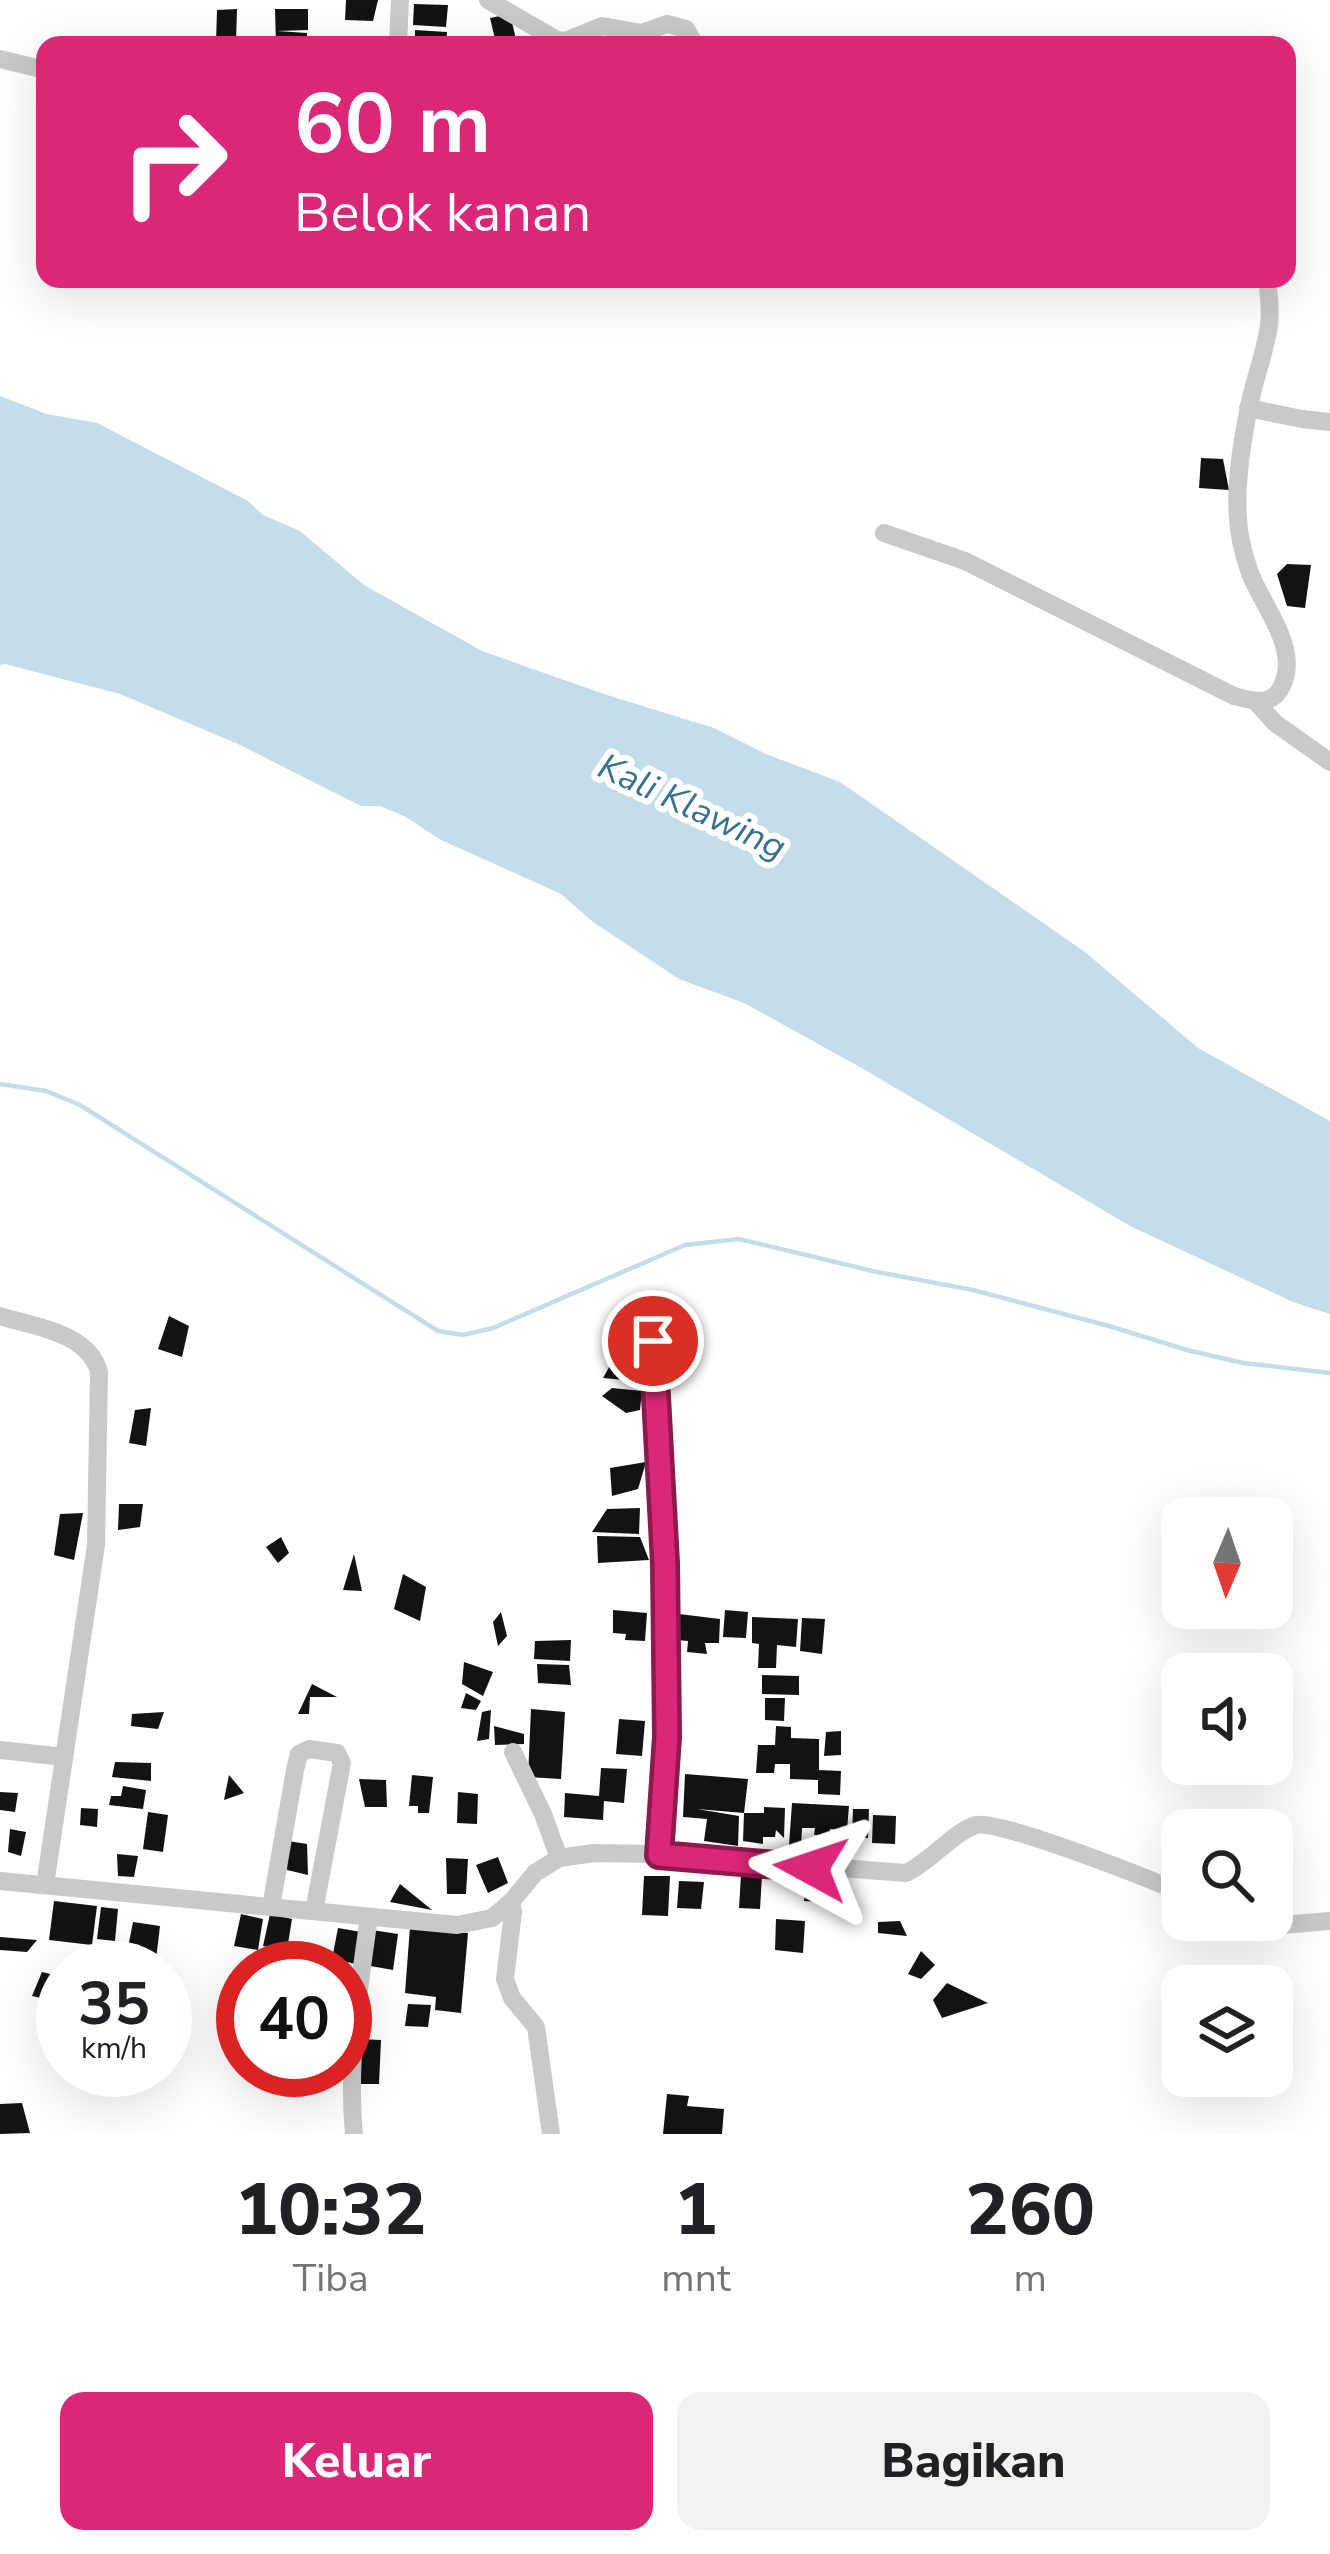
<!DOCTYPE html>
<html lang="id">
<style>
:root{--surface:#fff;--page:#f2f2f2;--text:#202124;--muted:#757577;--accent:#db2777}
body{margin:0;font-family:"Nunito Sans",sans-serif;background:var(--page);color:var(--text);height:100vh;display:flex;flex-direction:column;font-size:45px;white-space:nowrap}
*{box-sizing:border-box;margin:0}
p{font-size:39px;color:var(--muted)}
.icon{flex:none;width:66px;height:66px;fill:none;stroke:currentColor;stroke-width:2;stroke-linecap:round;stroke-linejoin:round}
.map{position:relative;height:2134px;overflow:hidden}
.side{display:flex;flex-direction:column;background:var(--surface);flex:1}
.side>*{flex:none}
.banner{position:absolute;left:36px;top:36px;width:1260px;height:252px;border-radius:24px;box-shadow:0 12px 48px #0002;background:#db2777;color:#fff;overflow:hidden}
.needle{width:78px;rotate:182deg}
.fabs{position:absolute;left:1161px;top:1497px;display:grid;gap:24px}
.fabs a{display:grid;place-items:center;width:132px;height:132px;border-radius:24px;background:var(--surface);box-shadow:0 12px 48px #0002;font-size:60px}
.speed{position:absolute;left:36px;top:1941px;display:flex;gap:24px;font-size:60px;font-weight:700;text-align:center}
.speed>*{display:grid;place-content:center;width:156px;height:156px;border-radius:50%;background:var(--surface);box-shadow:0 12px 48px #0002;line-height:1}
.speed small{font-size:30px;font-weight:400}
.speed .limit{border:18px solid #d22;background:#fff;color:#111}
.pin{position:absolute;display:grid;place-items:center;width:102px;height:102px;color:#fff;margin:-51px;border:6px solid #fff;border-radius:50%;box-shadow:0 3px 12px #0007}
.me{position:absolute;width:132px;margin:-66px;rotate:275deg;stroke-linejoin:round;filter:drop-shadow(0 0 9px #0008)}
.turn{display:flex;align-items:center;gap:42px;height:252px;padding:0 60px;font-size:54px}
.turn .icon{width:156px;height:156px;stroke-width:2.5}
.turn b{display:block;font-size:84px;line-height:102px}
.eta{display:flex;justify-content:space-evenly;align-items:center;height:204px;text-align:center}
.eta b{font-size:72px;font-weight:800;line-height:84px}
.button{display:flex;gap:24px;margin-top:auto;padding:24px 60px}
.button a{flex:1;height:138px;border-radius:24px;background:var(--accent);color:#fff;font-size:48px;font-weight:800;line-height:138px;text-align:center}
.button a+a{background:var(--page);color:var(--text)}
.map>svg:first-child{display:block}
</style>
<div class="map">
<svg width="1330" height="2134" viewBox="0 0 1330 2134">
<rect width="100%" height="100%" fill="#fff"/>
<path fill="#c3ddeb" d="M0 396 47 414 97 423 248 501 263 515 300 531 364 585 482 651 604 694 714 728 766 754 840 782 1085 952 1198 1048 1330 1121V1314L1293 1302 1130 1226 860 1067 744 1003 679 979 593 922 561 894 439 839 406 817 380 806H361L238 744 120 694 5 664 0 665Z"/>
<g fill="none" stroke-linecap="round" stroke-linejoin="round">
<path stroke="#c3ddeb" stroke-width="4.5" d="M0 1084 46 1091 80 1105 438 1331 463 1335 493 1328 685 1245 739 1239 877 1272 973 1290 1109 1326 1187 1350 1243 1363 1330 1373"/>
</g>
<g fill="#131313">
<path d="M346 0H378L373 21 345 20Z"/>
<path d="M414 4 448 5 446 27 413 25Z"/>
<path d="M237 9 236 41 216 42 217 10Z"/>
<path d="M275 9H308V30L277 31 307 33V45H276Z"/>
<path d="M510 14 516 39 496 43 490 18Z"/>
<path d="M415 30 447 32 446 45H415Z"/>
<path d="M319 39 361 41V45H319Z"/>
<path d="M1201 458 1223 459 1229 490 1199 488Z"/>
<path d="M1287 564 1311 565 1305 608 1287 606 1277 574Z"/>
<path d="M169 1316 189 1326 182 1357 158 1349Z"/>
<path d="M612 1362 631 1366 637 1381 603 1378Z"/>
<path d="M612 1388 642 1391 640 1410 626 1413 602 1396Z"/>
<path d="M151 1408 146 1446 129 1443 135 1410Z"/>
<path d="M646 1462 638 1489 612 1496 610 1468Z"/>
<path d="M119 1504H143L140 1527 118 1530Z"/>
<path d="M640 1508 639 1534 592 1532 607 1509Z"/>
<path d="M83 1513 74 1560 54 1555 60 1514Z"/>
<path d="M597 1536 640 1537 649 1560 598 1563Z"/>
<path d="M281 1537 289 1553 278 1563 266 1547Z"/>
<path d="M354 1554 362 1591 343 1590Z"/>
<path d="M403 1574 426 1587 420 1621 394 1609Z"/>
<path d="M613 1610 647 1613 645 1641 625 1640 626 1634 613 1633Z"/>
<path d="M725 1610 748 1612 746 1638 723 1637Z"/>
<path d="M501 1612 507 1636 498 1646 493 1622Z"/>
<path d="M679 1614 720 1619 719 1643H705L707 1654 687 1652 688 1641 677 1640Z"/>
<path d="M752 1617 798 1619 796 1647 777 1645 776 1668H758L759 1644 752 1643Z"/>
<path d="M802 1618 825 1619 822 1654 800 1651Z"/>
<path d="M571 1640 570 1661 534 1659 535 1641Z"/>
<path d="M464 1662 493 1672 483 1696 462 1684Z"/>
<path d="M537 1664 569 1665 571 1685 538 1683Z"/>
<path d="M762 1675 799 1676V1695L762 1694Z"/>
<path d="M312 1684 337 1697H310L309 1714H298Z"/>
<path d="M466 1693 481 1701 476 1710 461 1708Z"/>
<path d="M765 1698H785L784 1721 765 1720Z"/>
<path d="M531 1709 565 1712 561 1779 528 1777Z"/>
<path d="M491 1710 489 1739 477 1741 482 1712Z"/>
<path d="M164 1712 158 1729 131 1726 132 1714Z"/>
<path d="M619 1719 645 1721 642 1756 616 1754Z"/>
<path d="M494 1726 524 1734V1744L495 1745Z"/>
<path d="M776 1726 791 1727V1738L819 1739V1770L841 1771 840 1795 818 1794V1780L790 1779V1764H775L774 1773H756L758 1745H775Z"/>
<path d="M841 1731V1755L824 1756 826 1732Z"/>
<path d="M115 1762 151 1763V1781L112 1777Z"/>
<path d="M601 1768 627 1769 624 1803 604 1801 603 1820 564 1817 565 1793 599 1796Z"/>
<path d="M685 1774 748 1779 744 1813 697 1809 739 1816 738 1846 704 1841 707 1819 683 1817Z"/>
<path d="M229 1775 244 1793 224 1800Z"/>
<path d="M412 1775 433 1777 429 1813H418V1806H409Z"/>
<path d="M359 1779 386 1780 387 1807H365Z"/>
<path d="M123 1786 146 1790 143 1809 109 1805 111 1796H121Z"/>
<path d="M0 1792 18 1793 15 1812 0 1810Z"/>
<path d="M458 1792 478 1794 477 1824 457 1823Z"/>
<path d="M792 1803 849 1806 847 1830 830 1829 829 1835H814L815 1828H802L801 1848 789 1845Z"/>
<path d="M764 1807 785 1808 784 1838 776 1830 775 1837H763V1844L743 1841 744 1813H764Z"/>
<path d="M81 1808 98 1809 97 1827 80 1825Z"/>
<path d="M853 1809H869L868 1838 852 1837Z"/>
<path d="M148 1812 168 1815 163 1852 143 1849Z"/>
<path d="M873 1815 896 1816 895 1844 872 1843Z"/>
<path d="M10 1829 26 1832 21 1856 8 1852Z"/>
<path d="M288 1841 307 1844 308 1875 287 1870Z"/>
<path d="M117 1854 138 1856 134 1877 118 1876Z"/>
<path d="M498 1857 508 1883 488 1893 476 1865Z"/>
<path d="M446 1858 468 1859 466 1894H447Z"/>
<path d="M741 1875 762 1876 760 1909 739 1908Z"/>
<path d="M806 1875H823V1902L804 1901Z"/>
<path d="M644 1876H670L668 1916 642 1915Z"/>
<path d="M679 1881 704 1882 701 1909 677 1908Z"/>
<path d="M400 1884 432 1910 390 1902Z"/>
<path d="M54 1901 97 1906 92 1945 49 1940Z"/>
<path d="M101 1907 118 1909 115 1941 97 1939Z"/>
<path d="M241 1914 263 1919 258 1950 234 1946Z"/>
<path d="M270 1914 292 1919 287 1950 263 1946Z"/>
<path d="M776 1919 805 1921 803 1953 775 1950Z"/>
<path d="M900 1921 907 1936 878 1933V1922Z"/>
<path d="M133 1922 160 1926 155 1968H124Z"/>
<path d="M410 1927 468 1933 461 2013 435 2010 436 1997 405 1993Z"/>
<path d="M338 1928 361 1932 356 1964 332 1959Z"/>
<path d="M372 1930 398 1934 393 1970 365 1965Z"/>
<path d="M0 1937 37 1940 27 1952 0 1950Z"/>
<path d="M921 1951 935 1965 921 1979 908 1974Z"/>
<path d="M42 1972 63 1977V2003L32 1996Z"/>
<path d="M947 1983 988 2003 942 2018 933 2000Z"/>
<path d="M408 2004 431 2005 428 2027 405 2026Z"/>
<path d="M358 2039 381 2040 379 2084H355Z"/>
<path d="M667 2094 689 2096 687 2106 724 2109 722 2134H663Z"/>
<path d="M22 2103 30 2133 0 2134V2104Z"/>
</g>
<g fill="none" stroke-linecap="round" stroke-linejoin="round">
<g stroke="#c9c9c9" stroke-width="18">
<path d="M488 0 557 40 565 41 602 26 642 33 667 24 686 29 695 45"/>
<path d="M398 45 400 0"/>
<path d="M0 59 45 70"/>
<path d="M1248 408 1302 419 1330 422"/>
<path d="M884 533 965 561 1234 696C1253 701 1272 707 1282 686 1300 648 1263 607 1250 573 1244 556 1239 537 1238 519 1235 483 1242 442 1249 407 1254 380 1265 353 1269 326 1271 310 1269 294 1267 279"/>
<path d="M1256 702 1275 723 1330 762"/>
<path d="M0 1316C34 1327 88 1332 99 1372L96 1545 45 1885"/>
<path d="M654 1341 665 1563 667 1737 659 1854"/>
<path d="M0 1750 64 1757"/>
<path d="M513 1752 543 1814 559 1858"/>
<path d="M0 1881 457 1925 492 1918 511 1902 535 1873 559 1858 594 1853 659 1854 906 1873C930 1862 955 1831 976 1825 999 1819 1152 1880 1182 1893"/>
<path d="M511 1902 513 1912 505 1979 512 1998 536 2027 551 2134"/>
<path d="M271 1907 295 1770 299 1754 309 1749 337 1753 342 1763 314 1911"/>
<path d="M1244 1920 1271 1926 1330 1921"/>
<path d="M354 2134C347 2062 359 1988 369 1917"/>
</g>
</g>
<g fill="none" stroke-linecap="round" stroke-linejoin="round">
<defs>
<path id="route" d="M653 1341 665 1563 667 1737 659 1855 811 1868"/>
</defs>
<use href="#route" stroke="#8e194d" stroke-width="30"/>
<use href="#route" stroke="#db2777" stroke-width="21"/>
</g>
<g text-anchor="middle" dominant-baseline="central" stroke-width="12" stroke-linejoin="round" paint-order="stroke">
<g font-size="36" font-style="italic" fill="#38708f" stroke="#fff">
<text transform="translate(692 807) rotate(25)">Kali Klawing</text>
</g>
</g>
</svg>
<div class="fabs">
<a><svg class="needle" viewBox="-14 -14 28 28"><path d="M0-13l5 13h-10z" fill="#e53935"/><path d="M0 13l5-13h-10z" fill="#757577"/></svg></a>
<a><svg class="icon" aria-label="sound" viewBox="0 0 24 24"><path d="M4 9h4l5-4v14l-5-4H4zM17 9q2 3 0 6"/></svg></a>
<a><svg class="icon" aria-label="search" viewBox="0 0 24 24"><circle cx="10" cy="10" r="6"/><path d="M15 15l6 6"/></svg></a>
<a><svg class="icon" aria-label="layers" viewBox="0 0 24 24"><path d="M12 4l9 5-9 5-9-5zM3 14l9 5 9-5"/></svg></a>
</div>
<div class="speed"><div>35<small>km/h</small></div><div class="limit">40</div></div>
<div class="pin" style="left:653px;top:1341px;background:#d93025"><svg class="icon" aria-label="arrive" viewBox="0 0 24 24"><path d="M6 21V4h12l-3 4 3 4H6"/></svg></div>
<svg class="me" style="left:811px;top:1868px" viewBox="-20 -20 40 40"><path d="M0-17L14 15 0 8-14 15z" fill="#db2777" stroke="#fff" stroke-width="4"/></svg>
<div class="banner">
<div class="turn"><svg class="icon" aria-label="right" viewBox="0 0 24 24"><path d="M7 20v-9h11M14 6l5 5-5 5"/></svg><div><b>60 m</b>Belok kanan</div></div>
</div>
</div>
<section class="side">
<div class="eta">
<div><b>10:32</b><p>Tiba</p></div>
<div><b>1</b><p>mnt</p></div>
<div><b>260</b><p>m</p></div>
</div>
<div class="button"><a>Keluar</a><a>Bagikan</a></div>
</section>
